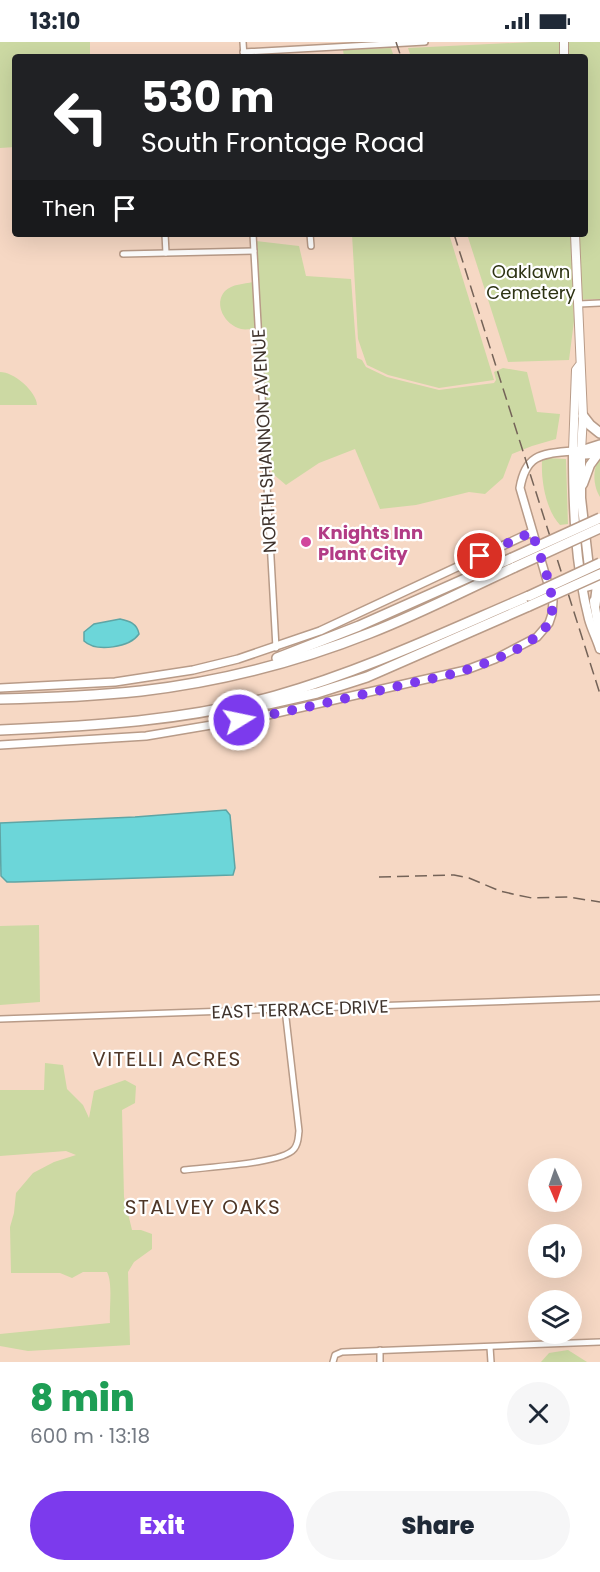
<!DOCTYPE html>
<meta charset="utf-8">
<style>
:root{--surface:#fff;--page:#f6f6f7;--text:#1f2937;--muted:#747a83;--accent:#7c3aed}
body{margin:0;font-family:Poppins,sans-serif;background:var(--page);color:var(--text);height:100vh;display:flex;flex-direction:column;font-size:22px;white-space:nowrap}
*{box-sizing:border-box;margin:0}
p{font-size:20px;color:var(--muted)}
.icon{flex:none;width:33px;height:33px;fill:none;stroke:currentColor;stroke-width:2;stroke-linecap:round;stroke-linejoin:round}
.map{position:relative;height:1320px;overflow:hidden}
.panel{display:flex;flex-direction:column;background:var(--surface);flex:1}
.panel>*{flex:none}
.top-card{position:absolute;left:12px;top:12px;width:576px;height:183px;border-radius:6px;box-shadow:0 6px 24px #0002;background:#202124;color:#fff;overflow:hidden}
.needle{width:39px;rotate:178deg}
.controls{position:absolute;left:528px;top:1116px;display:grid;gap:12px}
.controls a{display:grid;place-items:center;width:54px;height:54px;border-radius:50%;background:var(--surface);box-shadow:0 6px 24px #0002;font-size:30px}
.pin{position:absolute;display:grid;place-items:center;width:51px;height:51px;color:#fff;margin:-26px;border:3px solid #fff;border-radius:50%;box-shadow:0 2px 6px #0007}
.me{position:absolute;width:66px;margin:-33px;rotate:80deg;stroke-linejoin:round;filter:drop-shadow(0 0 4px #0008)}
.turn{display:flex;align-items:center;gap:21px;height:126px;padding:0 30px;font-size:27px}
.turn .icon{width:78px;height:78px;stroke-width:2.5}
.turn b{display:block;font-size:42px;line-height:51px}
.then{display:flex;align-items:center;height:57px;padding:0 30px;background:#0003;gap:12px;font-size:22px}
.round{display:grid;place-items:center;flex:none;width:63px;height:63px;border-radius:32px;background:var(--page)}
.summary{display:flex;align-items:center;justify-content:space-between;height:102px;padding:0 30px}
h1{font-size:36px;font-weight:800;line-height:45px;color:#1e9e55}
.cta{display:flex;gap:12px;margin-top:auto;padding:12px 30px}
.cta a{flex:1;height:69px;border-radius:36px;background:var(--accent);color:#fff;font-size:24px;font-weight:800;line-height:69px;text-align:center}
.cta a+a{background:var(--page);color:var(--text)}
.status{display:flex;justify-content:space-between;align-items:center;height:42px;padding:0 30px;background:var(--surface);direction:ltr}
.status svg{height:16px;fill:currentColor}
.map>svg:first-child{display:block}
</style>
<div class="status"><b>13:10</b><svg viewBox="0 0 49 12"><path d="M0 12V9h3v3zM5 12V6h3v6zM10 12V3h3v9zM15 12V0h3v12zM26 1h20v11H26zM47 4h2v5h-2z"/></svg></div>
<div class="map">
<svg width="600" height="1320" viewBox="0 0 600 1320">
<rect width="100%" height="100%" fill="#f6d8c4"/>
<g fill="#ccd9a3">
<path d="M0 0H90V12L85 15H15V105L0 106Z"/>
<path d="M533 0H600V257L573 258 574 279 569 318 508 320 467 192H585V15H411L408 6Z"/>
<path d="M391 6 394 15H344L343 8Z"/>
<path d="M352 192H449L494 338 439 346 388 333 367 323 358 297Z"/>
<path d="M256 199 299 204 306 234 351 237 357 316 362 318 366 325 387 335 439 348 494 341 496 338 494 330 503 326 527 330 537 370 560 372 556 397 532 404 512 412 503 436 485 452 469 450 416 463 380 467 355 407 319 421 286 443 272 431 263 323Z"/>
<path d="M253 240 255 287C251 287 245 288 241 287 225 283 213 262 225 249 232 242 244 242 253 240Z"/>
<path d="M0 330C14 330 36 349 37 363H0Z"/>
<path d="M548 416 566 417 568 482 560 483C546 468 541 440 542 419Z"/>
<path d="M600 416V455C593 444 592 426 600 416Z"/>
<path d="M39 883 40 960 0 963V884Z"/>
<path d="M45 1021 63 1023 67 1047 83 1063 89 1076 94 1049 125 1038 136 1044 135 1061 122 1068 124 1155 132 1188H141L152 1192V1207L134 1220 128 1230 130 1303 28 1309 0 1304V1292L110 1281C109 1267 113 1241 107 1230H83L72 1236 60 1231H11L10 1185 14 1171 16 1151 33 1131 54 1120 76 1113 66 1109 0 1114V1048H44Z"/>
<path d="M568 1308 587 1320H541L549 1311Z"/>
</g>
<g fill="#6cd6d9" stroke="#5ea5a5" stroke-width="1.5">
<path d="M120 577C129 579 137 581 139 592 130 605 97 611 84 599V590L94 582Z"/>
<path d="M226 768 230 773 235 826 233 833 15 840H7L1 834 0 781 135 775Z"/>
</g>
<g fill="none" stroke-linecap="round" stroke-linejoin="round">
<defs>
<g id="minor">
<path d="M243 0 244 15"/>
<path d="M243 10 425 0"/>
<path d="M165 192 166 211"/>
<path d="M253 192 276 606"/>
<path d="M310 192 311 204"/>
<path d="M123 212 254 209"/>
<path d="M579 262 600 261"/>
<path d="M0 977 600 956"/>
<path d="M184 1128C205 1125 282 1122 294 1107 299 1101 298 1095 299 1089L285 967"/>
<path d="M490 1305 491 1320"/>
<path d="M380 1308V1320"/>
<path d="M333 1320 335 1313 342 1310 600 1300"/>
</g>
<g id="tertiary">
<path d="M0 646 115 640 193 628 238 617 320 589 532 490"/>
<path d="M0 703 146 694 259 675 466 628 495 617 537 595 549 581 552 572 553 559 520 446C526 411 543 412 573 409"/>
</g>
<g id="secondary">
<path d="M564 0V15"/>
<path d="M575 192 583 374 581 409"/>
<path d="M573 409 576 328 579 324"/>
</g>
<g id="primary">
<path d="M583 442 590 423 599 411"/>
<path d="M591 543 581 456V409H573C573 465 575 522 589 577 592 588 597 597 600 607"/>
<path d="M594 559 600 596"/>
</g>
<g id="motorway">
<path d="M583 374 590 383 600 391"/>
<path d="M581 409 585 412 600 411"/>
<path d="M581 409 600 403"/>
<path d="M583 545 600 541"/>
<path d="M595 563 597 547 600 544"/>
<path d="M277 616 359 584 512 516"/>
<path d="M0 657C47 656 94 654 141 649 218 640 297 620 370 591 419 572 467 547 515 525"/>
<path d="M268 662 317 651 367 635 529 564"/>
<path d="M0 688C92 684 185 679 275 654 363 629 445 590 529 554"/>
</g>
</defs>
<use href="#minor" stroke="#b89b88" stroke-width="8"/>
<use href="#tertiary" stroke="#b89b88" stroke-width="10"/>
<use href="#secondary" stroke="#b89b88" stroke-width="10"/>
<use href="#primary" stroke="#b89b88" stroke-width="11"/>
<use href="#motorway" stroke="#b89b88" stroke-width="12"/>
<use href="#minor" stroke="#fff" stroke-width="5"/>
<use href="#tertiary" stroke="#fff" stroke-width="7"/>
<use href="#secondary" stroke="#fff" stroke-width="8"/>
<use href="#primary" stroke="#fff" stroke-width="8"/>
<use href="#motorway" stroke="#fff" stroke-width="9"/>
<g stroke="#746358" stroke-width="1.5" stroke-dasharray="12 6" stroke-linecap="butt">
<path d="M396 0 401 15"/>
<path d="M454 192 600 652"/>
<path d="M379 835 454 833 469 836 500 849 517 853 532 856 568 855 600 860"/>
</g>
<defs>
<g id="motorway-bridge">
<path d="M512 516 600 476"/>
<path d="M515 525 600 486"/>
<path d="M529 554 600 521"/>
<path d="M529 564 600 532"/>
</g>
</defs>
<use href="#motorway-bridge" stroke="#b89b88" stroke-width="12" stroke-linecap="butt"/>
<use href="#motorway-bridge" stroke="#fff" stroke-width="9"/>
</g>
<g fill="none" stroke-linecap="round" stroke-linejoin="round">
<path stroke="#7c3aed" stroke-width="10" stroke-dasharray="0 18" d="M239 678C289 670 338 658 386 647 413 640 440 636 466 628 490 620 540 602 550 578 559 555 539 513 532 490L480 514"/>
</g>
<circle fill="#d1479c" stroke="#fff" stroke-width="2" cx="306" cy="500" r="6"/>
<g text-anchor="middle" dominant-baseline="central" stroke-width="4.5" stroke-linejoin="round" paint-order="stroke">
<g font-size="18" fill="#2d3313" stroke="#fff">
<text x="531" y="229">Oaklawn<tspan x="531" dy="21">Cemetery</tspan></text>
</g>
<g font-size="18" fill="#3f332c" stroke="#fff">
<text transform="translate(264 399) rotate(-93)">NORTH SHANNON AVENUE</text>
<text transform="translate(300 967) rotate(-2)">EAST TERRACE DRIVE</text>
</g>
<g font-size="18" font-weight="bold" fill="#b23c85" stroke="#fff" text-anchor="start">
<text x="318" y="490">Knights Inn<tspan x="318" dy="21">Plant City</tspan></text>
</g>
<g font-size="20" letter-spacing="1.5" fill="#4f3727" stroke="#fff">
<text x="167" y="1017">VITELLI ACRES</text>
<text x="203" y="1165">STALVEY OAKS</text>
</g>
</g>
</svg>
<div class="controls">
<a><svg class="needle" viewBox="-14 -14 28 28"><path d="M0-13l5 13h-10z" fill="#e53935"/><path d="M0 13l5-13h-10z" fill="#747a83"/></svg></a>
<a><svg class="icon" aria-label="sound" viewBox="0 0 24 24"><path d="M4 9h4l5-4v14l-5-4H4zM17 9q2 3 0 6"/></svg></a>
<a><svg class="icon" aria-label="layers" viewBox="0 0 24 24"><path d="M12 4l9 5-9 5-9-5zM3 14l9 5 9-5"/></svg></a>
</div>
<div class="pin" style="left:480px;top:514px;background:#d93025"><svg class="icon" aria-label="arrive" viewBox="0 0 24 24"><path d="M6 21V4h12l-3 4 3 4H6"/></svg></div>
<svg class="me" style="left:239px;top:678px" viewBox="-20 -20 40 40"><circle r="17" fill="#7c3aed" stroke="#fff" stroke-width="3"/><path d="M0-11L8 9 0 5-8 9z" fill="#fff"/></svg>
<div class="top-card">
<div class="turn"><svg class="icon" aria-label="left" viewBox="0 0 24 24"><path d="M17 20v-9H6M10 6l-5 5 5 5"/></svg><div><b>530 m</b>South Frontage Road</div></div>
<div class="then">Then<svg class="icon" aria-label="arrive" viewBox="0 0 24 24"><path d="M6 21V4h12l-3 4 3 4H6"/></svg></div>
</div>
</div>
<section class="panel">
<div class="summary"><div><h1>8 min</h1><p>600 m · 13:18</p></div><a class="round"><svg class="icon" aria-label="close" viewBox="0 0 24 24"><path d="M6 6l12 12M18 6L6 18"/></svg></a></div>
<div class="cta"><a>Exit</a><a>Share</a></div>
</section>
